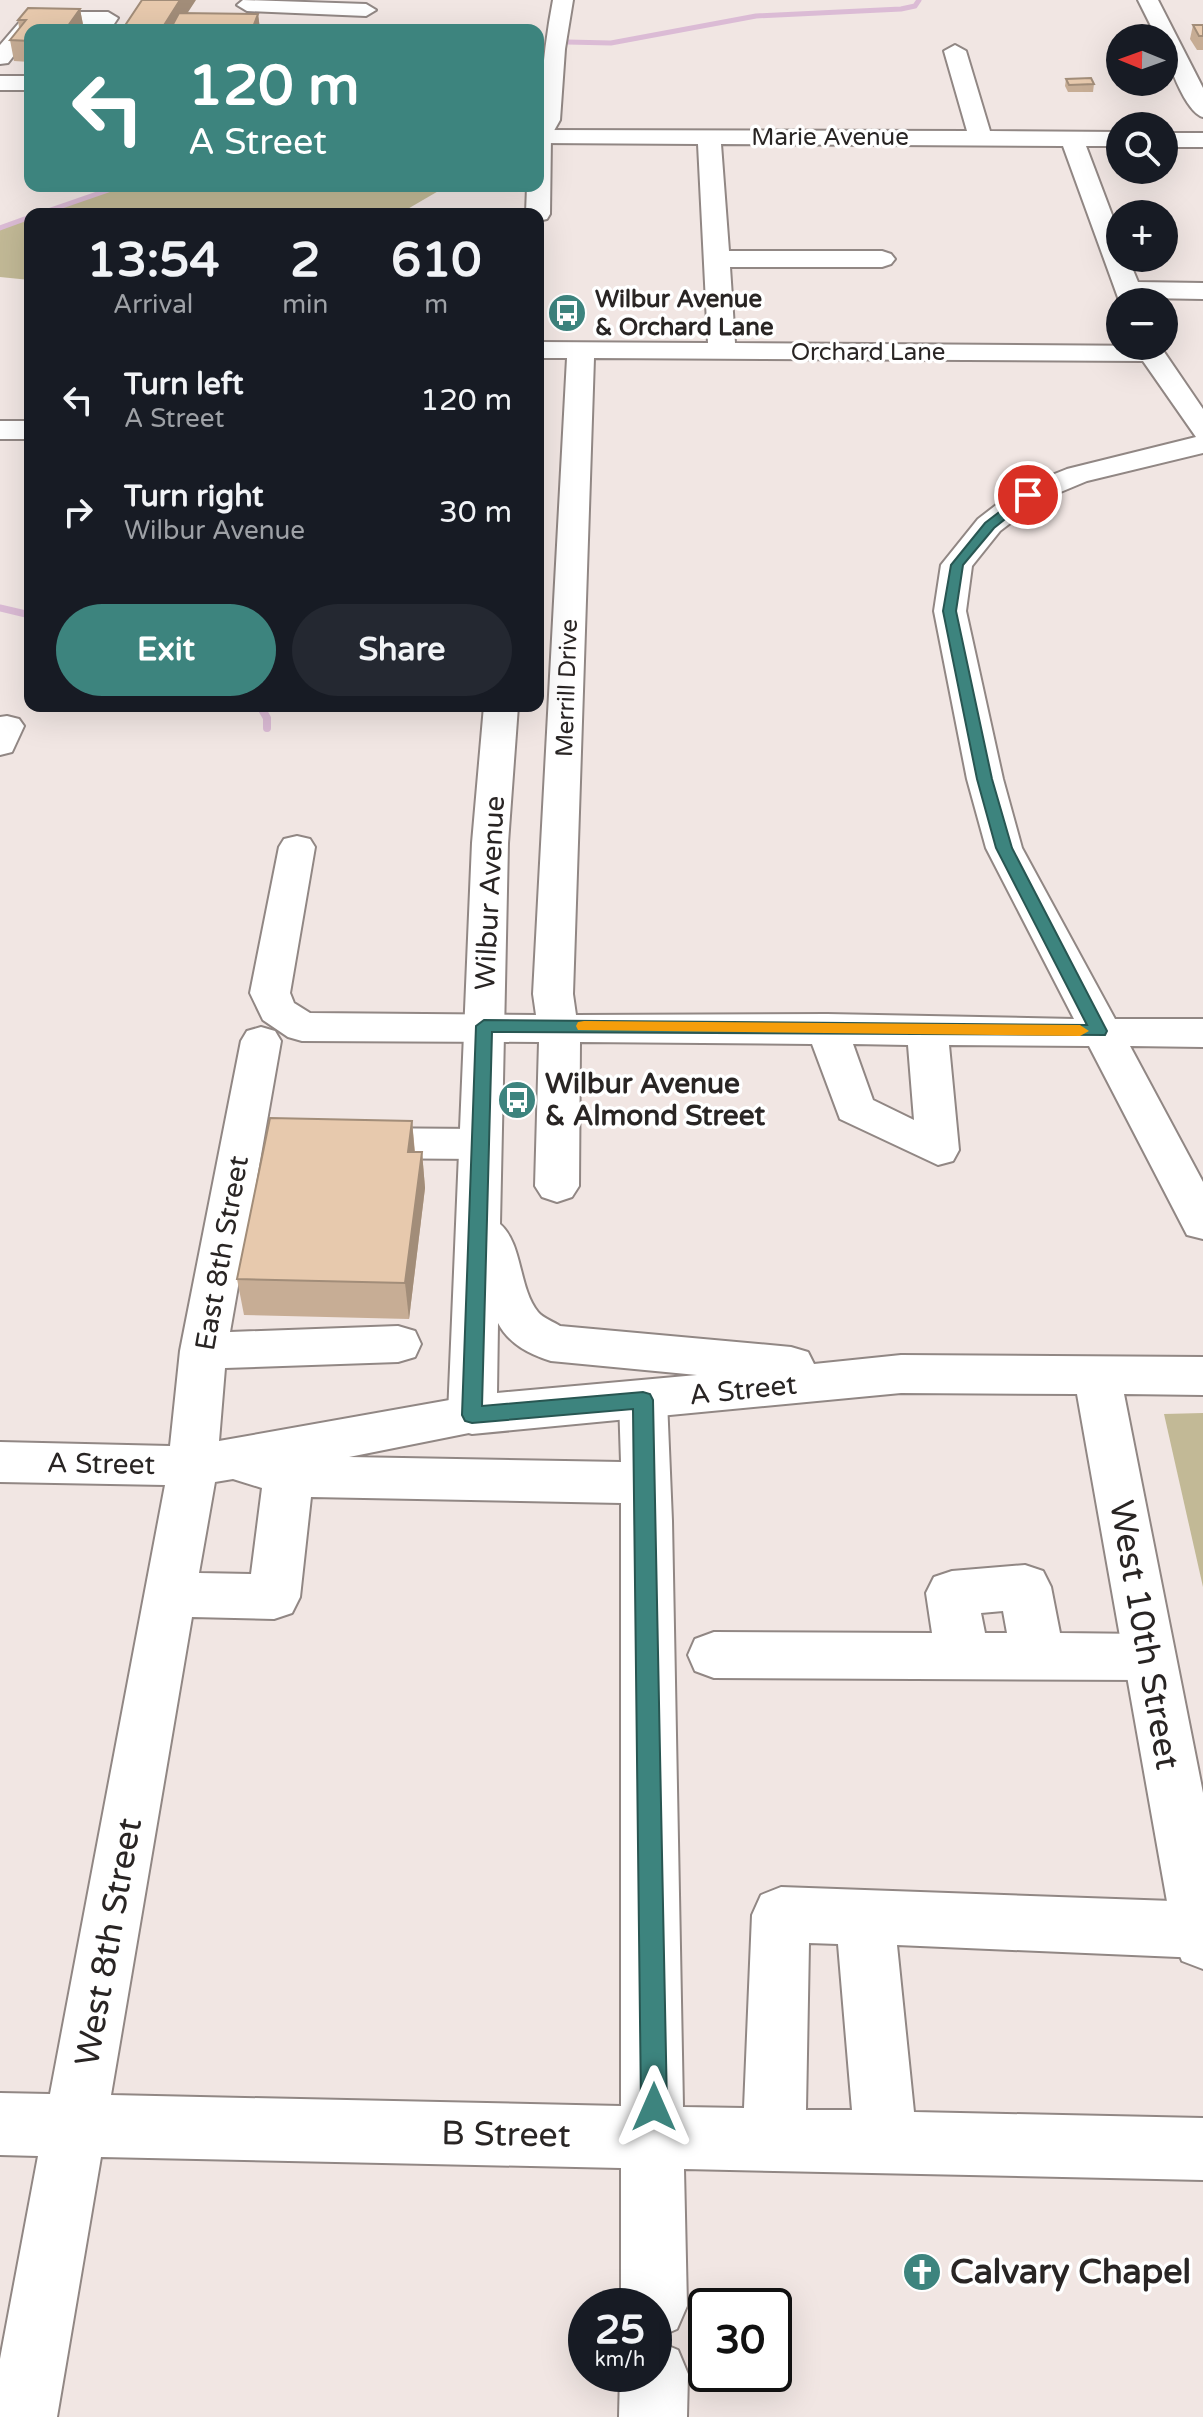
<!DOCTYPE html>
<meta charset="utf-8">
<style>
:root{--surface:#171b24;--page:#242831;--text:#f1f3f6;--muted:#9ea1a6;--accent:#3d847e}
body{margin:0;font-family:"Varela Round",sans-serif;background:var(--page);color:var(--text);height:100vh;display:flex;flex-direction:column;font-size:30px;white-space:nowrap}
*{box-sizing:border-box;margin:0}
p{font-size:26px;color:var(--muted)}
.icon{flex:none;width:44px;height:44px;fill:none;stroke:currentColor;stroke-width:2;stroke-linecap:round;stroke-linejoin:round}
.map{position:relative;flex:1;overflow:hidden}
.drawer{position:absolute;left:24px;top:208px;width:520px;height:504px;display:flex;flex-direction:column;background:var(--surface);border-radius:16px;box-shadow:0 8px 32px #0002}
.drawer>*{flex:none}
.banner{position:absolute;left:24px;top:24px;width:520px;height:168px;border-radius:16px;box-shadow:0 8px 32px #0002;background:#3d847e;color:#fff;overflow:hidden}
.needle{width:52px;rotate:271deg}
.tools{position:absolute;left:1106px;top:24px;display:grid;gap:16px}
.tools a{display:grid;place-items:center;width:72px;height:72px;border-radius:50%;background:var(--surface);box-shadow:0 8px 32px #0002;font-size:40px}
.speed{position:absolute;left:568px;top:2288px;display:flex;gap:16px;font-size:40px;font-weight:700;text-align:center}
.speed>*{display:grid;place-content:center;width:104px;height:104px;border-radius:50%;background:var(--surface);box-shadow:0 8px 32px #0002;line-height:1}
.speed small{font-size:20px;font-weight:400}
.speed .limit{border:4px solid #111;border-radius:12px;background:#fff;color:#111}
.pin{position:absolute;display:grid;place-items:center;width:68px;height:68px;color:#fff;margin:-34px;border:4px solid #fff;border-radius:50%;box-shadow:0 2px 8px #0007}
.me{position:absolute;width:88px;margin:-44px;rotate:0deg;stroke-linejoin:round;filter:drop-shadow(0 0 6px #0008)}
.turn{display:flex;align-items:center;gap:28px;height:168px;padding:0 32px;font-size:36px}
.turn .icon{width:104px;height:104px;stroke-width:2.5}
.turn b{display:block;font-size:56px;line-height:68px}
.eta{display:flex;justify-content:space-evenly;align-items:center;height:136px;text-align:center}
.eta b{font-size:48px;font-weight:700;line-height:56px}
.primary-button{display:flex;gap:16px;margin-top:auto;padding:16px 32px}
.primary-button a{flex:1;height:92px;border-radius:48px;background:var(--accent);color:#fff;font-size:32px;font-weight:700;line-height:92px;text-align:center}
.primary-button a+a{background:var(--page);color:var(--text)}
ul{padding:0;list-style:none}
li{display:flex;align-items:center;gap:24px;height:112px;padding:0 32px}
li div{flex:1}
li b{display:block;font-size:30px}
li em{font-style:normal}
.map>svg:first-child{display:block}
</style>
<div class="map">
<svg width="1203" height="2417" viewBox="0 0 1203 2417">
<rect width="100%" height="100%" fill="#f1e6e3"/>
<g fill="#c2b996">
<path d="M120 186H447L399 214H39Z"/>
<path d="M30 217V280L0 277V228Z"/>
<path d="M1203 1413V1587L1164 1414Z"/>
</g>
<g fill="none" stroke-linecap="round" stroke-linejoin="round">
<g stroke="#dbbbd5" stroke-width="5">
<path d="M567 42 611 43 756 16 901 9 915 6 919 0"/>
<path d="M39 214 120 186"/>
<path d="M0 228 30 217"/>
</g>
<path stroke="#dbbbd5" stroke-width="7" d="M0 608 30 615"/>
<path stroke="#dbbbd5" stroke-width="8" d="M260 706 267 718V728"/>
<defs>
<g id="minor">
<path d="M243 0 366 4 376 10 366 16 247 11 237 5Z"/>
<path d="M1138 0H1158L1203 88V117C1185 112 1164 56 1164 38H1157Z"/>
<path d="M39 12H108L118 18 110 30H90L94 24H41L30 30V35L8 63 0 64V45L24 17Z"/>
<path d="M955 45 966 51 990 131 1120 132V146H1086L1120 236V258H1128L1138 282 1203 283V299L1144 298 1145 302 1120 303 1063 146 721 144 729 251H882L891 254 895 259 891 264 882 267H730L735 343 1160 346 1203 409V453L1087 481 1039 501 1000 531 972 566 966 611 1003 779 1022 848 1115 1019H1203V1047L1130 1046 1203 1182V1239L1187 1235 1089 1046 949 1045 959 1150 953 1161 938 1165 840 1119 812 1044 580 1042 579 1186 572 1197 557 1202 542 1197 535 1186 539 1042 302 1041 288 1037 263 1020 250 993 279 847 284 839 297 836 310 839 315 847 290 993 294 1003 310 1013 536 1015 533 994 567 358H538V342L708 343 698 144 540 143 538 130 967 131 944 51ZM594 358 1143 361 1196 437 1067 469 1017 489 978 519 941 565 934 611 967 779 986 848 1074 1019 827 1014 576 1015 573 994ZM853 1044 908 1045 914 1120 873 1100Z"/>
<rect x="0" y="76" width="30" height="14"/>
<rect x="1164" y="133" width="39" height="14"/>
<rect x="0" y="421" width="30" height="18"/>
<path d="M7 716 19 719 24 726 12 752 0 755V717Z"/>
<path d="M261 1027 275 1031 281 1041 230 1332 398 1326 415 1331 421 1344 415 1357 398 1362 225 1368 219 1441 472 1396 489 1401 496 1415 489 1429 349 1457 621 1462 619 1400 626 1387 643 1381 660 1387 667 1400 672 1521 683 2107 744 2108 752 1915 761 1895 781 1887 1201 1902V1958L897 1945 914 2112 1203 2118V2180L684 2169 687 2306 677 2329 654 2339V2306H621V2168L101 2157 57 2417H0V2359L38 2156 0 2155V2093L50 2094 165 1485 0 1482V1442L170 1446 180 1351 241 1041 247 1031ZM233 1479 262 1488 251 1574 199 1573 215 1482ZM311 1497 621 1503V2106L111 2095 192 1617 274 1619 292 1613 300 1597ZM809 1943 838 1944 852 2110H806Z"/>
<path d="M353 1128 480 1129 495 1133 501 1144 495 1155 480 1159 353 1158 338 1154 332 1143 338 1132Z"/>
<path d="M1025 1565 1043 1571 1051 1587 1060 1633 1147 1634 1166 1641 1173 1657 1166 1673 1147 1680 714 1678 695 1671 688 1655 695 1639 714 1632 932 1633 926 1593 934 1577 952 1571ZM1003 1611 1007 1633H985L981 1613Z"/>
<path d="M654 2340 678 2350 688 2374 687 2417H619L620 2374H654Z"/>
</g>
<g id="major">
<path d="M553 0H573L565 49 560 120 551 136 550 214 547 219 538 221V214H526L527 186H538C538 123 541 62 553 0Z"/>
<path d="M484 706H518L508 843 500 1224C523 1244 518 1287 538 1312 543 1318 554 1322 560 1326L791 1347 808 1352 814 1364 901 1355 1203 1357V1395L1124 1394 1203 1793V1969L1182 1961 1174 1941 1077 1394 901 1393 472 1434 455 1429 448 1415 472 843ZM498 1323C509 1344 529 1354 551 1361L697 1375 497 1393Z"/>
</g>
</defs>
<use href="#minor" stroke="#918784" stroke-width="4"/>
<use href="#major" stroke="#918784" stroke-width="4"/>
<use href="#minor" fill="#fff" fill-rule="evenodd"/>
<use href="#major" fill="#fff" fill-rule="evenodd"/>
</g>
<g fill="#c7ad95">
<path d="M80 9 84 30H30V62L14 61 10 40 19 28 18 20Z"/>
<path d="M187 14H258L260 29 259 30H122Z"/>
<path d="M1193 25H1203V50H1197L1190 39Z"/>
<path d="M1066 79 1094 84 1093 92H1068L1065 86Z"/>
<path d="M412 1121 415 1152H422L425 1188 409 1319 244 1315 237 1279Z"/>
</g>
<g fill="#a28d79">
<path d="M180 0H196L179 26H172L173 30H161Z"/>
<path d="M80 9 84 30H65Z"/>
<path d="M258 14 260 29 259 30H253V27Z"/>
<path d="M412 1121 415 1157 408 1152Z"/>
<path d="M422 1152 425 1188 409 1319 405 1283Z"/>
</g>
<g fill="#e7c9ad" stroke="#a28d79" stroke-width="2">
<path d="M142 0H180L161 30H122Z"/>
<path d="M28 8 80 9 65 30H30V41L10 40 26 20H18Z"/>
<path d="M179 13 258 14 253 27 172 26Z"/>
<path d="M1193 25H1203V36H1199Z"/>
<path d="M1091 78 1094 84 1069 85 1066 79Z"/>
<path d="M270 1118 412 1121 408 1152H422L405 1283 237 1279Z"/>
</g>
<path fill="#3d847e" stroke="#285652" stroke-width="2" d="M1024 493 1035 495 994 528 963 565 956 611 992 779 1012 848 1107 1031 1105 1035 492 1032 482 1406 643 1392 650 1394 653 1400 667 2107 663 2116 654 2120 645 2116 641 2107 633 1409 472 1423 465 1421 462 1415 476 1026 484 1020 1087 1025 996 848 977 779 943 611 951 565 985 523Z"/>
<path fill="#f59e0b" d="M584 1021 1080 1025 1089 1031 1080 1036 578 1030 576 1026 578 1022Z"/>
<defs>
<symbol id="bus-disc" viewBox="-11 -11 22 22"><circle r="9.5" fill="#3d847e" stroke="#fff"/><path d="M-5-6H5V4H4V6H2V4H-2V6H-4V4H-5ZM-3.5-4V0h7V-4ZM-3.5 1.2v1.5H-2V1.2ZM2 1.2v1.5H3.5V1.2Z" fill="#fff"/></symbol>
<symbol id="church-disc" viewBox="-11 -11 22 22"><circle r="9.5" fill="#3d847e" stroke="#fff"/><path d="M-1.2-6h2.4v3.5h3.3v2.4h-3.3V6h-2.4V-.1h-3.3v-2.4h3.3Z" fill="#fff"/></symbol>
</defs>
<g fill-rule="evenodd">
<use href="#bus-disc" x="545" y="291" width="44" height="44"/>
<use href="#bus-disc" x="495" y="1078" width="44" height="44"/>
<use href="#church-disc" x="900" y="2250" width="44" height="44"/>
</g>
<g text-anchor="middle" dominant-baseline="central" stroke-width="7" stroke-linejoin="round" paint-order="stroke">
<g font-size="24" fill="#292524" stroke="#fff">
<text x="830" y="137">Marie Avenue</text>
<text x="868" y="352">Orchard Lane</text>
<text transform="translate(567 688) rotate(-88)">Merrill Drive</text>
</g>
<g font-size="24" font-weight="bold" fill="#292524" stroke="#fff" text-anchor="start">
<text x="595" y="299">Wilbur Avenue<tspan x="595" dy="28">&amp; Orchard Lane</tspan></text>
</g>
<g font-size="28" fill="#292524" stroke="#fff">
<text transform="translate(490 893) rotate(-87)">Wilbur Avenue</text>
<text transform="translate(222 1253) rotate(-80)">East 8th Street</text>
<text transform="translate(743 1390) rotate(-6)">A Street</text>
<text transform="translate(101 1464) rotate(1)">A Street</text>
</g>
<g font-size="28" font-weight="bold" fill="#292524" stroke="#fff" text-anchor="start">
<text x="545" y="1084">Wilbur Avenue<tspan x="545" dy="32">&amp; Almond Street</tspan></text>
</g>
<g font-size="34" fill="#292524" stroke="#fff">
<text transform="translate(1144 1635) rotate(80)">West 10th Street</text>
<text transform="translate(109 1942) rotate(-80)">West 8th Street</text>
<text transform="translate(506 2135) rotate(1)">B Street</text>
</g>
<g font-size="34" font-weight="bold" fill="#292524" stroke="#fff" text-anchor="start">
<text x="950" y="2272">Calvary Chapel</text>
</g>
</g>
</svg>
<div class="tools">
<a><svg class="needle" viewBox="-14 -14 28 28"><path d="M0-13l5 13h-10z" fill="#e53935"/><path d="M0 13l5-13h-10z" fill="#9ea1a6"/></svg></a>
<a><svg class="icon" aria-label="search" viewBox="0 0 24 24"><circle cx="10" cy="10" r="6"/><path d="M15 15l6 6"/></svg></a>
<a>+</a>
<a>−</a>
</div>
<div class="speed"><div>25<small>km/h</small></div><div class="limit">30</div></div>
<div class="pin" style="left:1028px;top:495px;background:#d93025"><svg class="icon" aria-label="arrive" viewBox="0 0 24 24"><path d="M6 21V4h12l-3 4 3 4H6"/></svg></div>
<svg class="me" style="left:654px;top:2107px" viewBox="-20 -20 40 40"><path d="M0-17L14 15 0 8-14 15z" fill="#3d847e" stroke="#fff" stroke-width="4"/></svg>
<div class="banner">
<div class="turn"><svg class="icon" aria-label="left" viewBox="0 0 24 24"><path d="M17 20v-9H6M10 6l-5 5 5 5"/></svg><div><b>120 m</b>A Street</div></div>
</div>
<section class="drawer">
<div class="eta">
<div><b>13:54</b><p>Arrival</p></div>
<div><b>2</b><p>min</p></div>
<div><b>610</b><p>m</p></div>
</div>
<ul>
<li><svg class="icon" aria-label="left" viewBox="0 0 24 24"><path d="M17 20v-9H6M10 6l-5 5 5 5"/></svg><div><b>Turn left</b><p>A Street</p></div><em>120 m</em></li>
<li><svg class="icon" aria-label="right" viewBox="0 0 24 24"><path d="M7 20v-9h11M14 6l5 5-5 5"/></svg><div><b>Turn right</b><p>Wilbur Avenue</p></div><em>30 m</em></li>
</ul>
<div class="primary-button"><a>Exit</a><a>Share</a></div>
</section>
</div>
